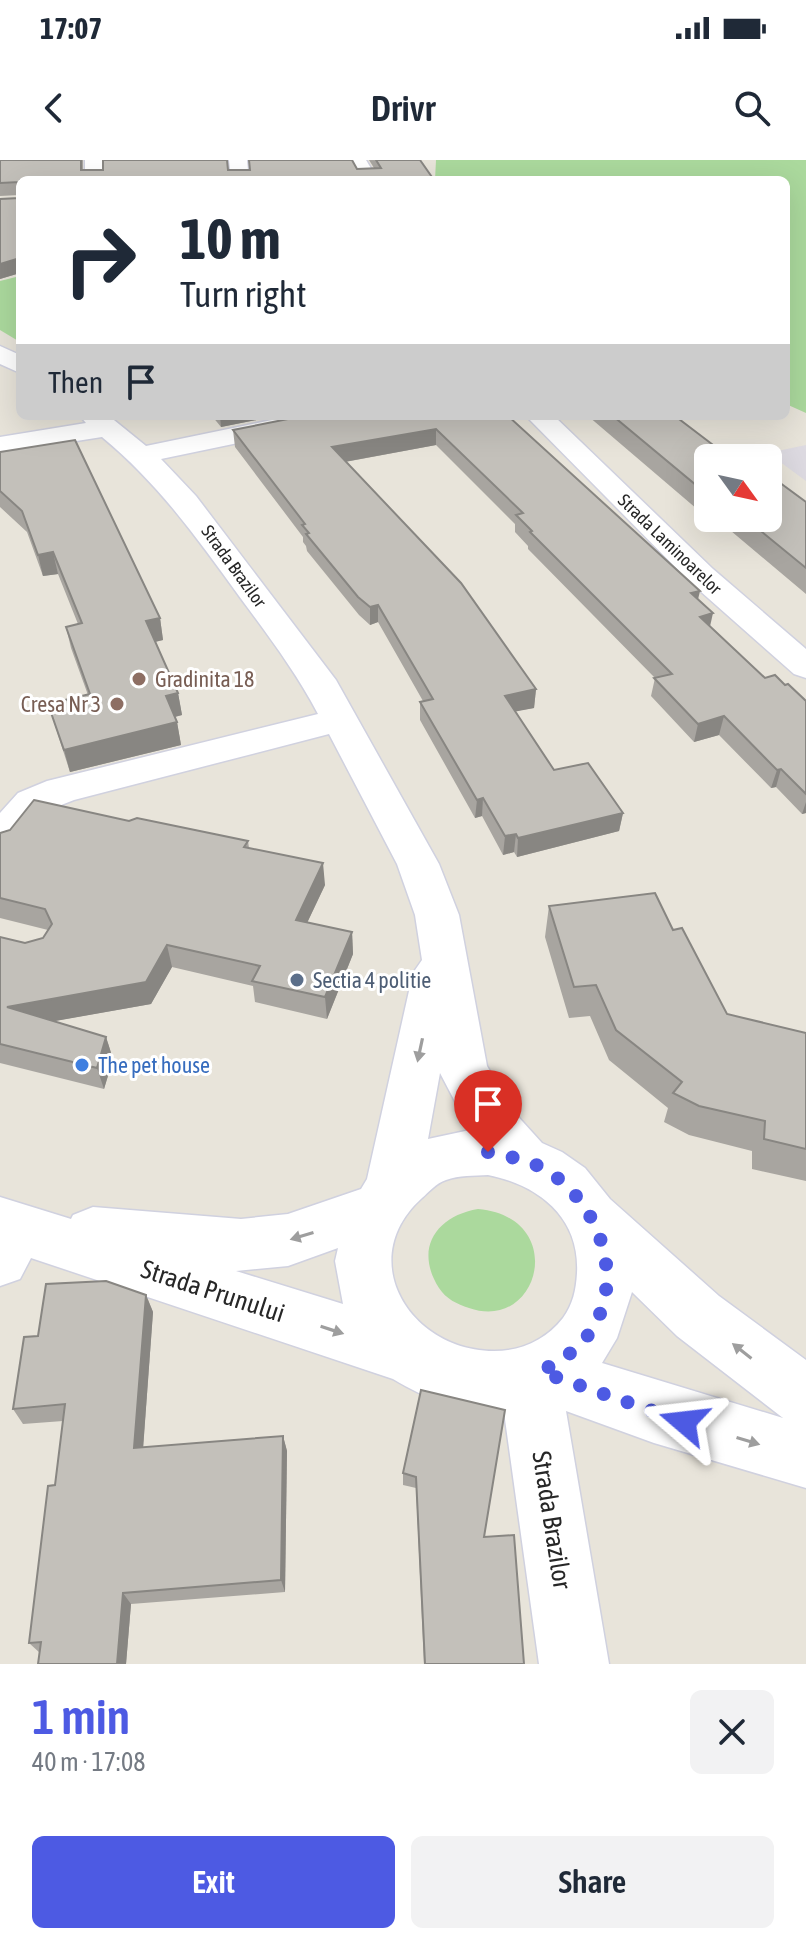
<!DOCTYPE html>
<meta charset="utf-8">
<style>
:root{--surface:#fff;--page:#f2f2f3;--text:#1f2937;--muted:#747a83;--accent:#4d5ae3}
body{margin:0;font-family:"Asap Condensed",sans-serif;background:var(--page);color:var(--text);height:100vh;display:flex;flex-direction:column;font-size:30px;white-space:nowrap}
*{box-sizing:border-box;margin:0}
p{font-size:26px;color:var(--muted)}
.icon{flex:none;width:44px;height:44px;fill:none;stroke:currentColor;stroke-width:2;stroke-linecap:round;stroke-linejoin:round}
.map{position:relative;height:1504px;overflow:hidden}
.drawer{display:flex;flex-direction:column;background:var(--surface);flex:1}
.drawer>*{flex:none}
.guide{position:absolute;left:16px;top:16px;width:774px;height:244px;border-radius:12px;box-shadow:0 8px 32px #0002;background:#fff;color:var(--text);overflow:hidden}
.needle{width:52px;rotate:123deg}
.buttons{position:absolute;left:694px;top:284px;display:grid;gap:16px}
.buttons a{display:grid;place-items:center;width:88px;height:88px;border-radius:12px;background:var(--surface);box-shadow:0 8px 32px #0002;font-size:40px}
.pin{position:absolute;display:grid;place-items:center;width:68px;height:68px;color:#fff;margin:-82px -34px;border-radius:50% 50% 50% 0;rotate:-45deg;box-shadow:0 0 8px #0007}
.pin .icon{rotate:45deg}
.me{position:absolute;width:88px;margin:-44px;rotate:287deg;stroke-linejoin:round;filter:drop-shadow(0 0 6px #0008)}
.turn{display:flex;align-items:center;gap:28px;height:168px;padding:0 32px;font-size:36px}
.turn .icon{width:104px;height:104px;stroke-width:2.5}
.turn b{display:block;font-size:56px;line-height:68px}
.then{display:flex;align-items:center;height:76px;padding:0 32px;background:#0003;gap:16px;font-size:30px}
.round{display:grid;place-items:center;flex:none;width:84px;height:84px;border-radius:12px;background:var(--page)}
.headline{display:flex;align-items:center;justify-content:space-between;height:136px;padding:0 32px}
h1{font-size:48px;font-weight:600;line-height:60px;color:var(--accent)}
.action{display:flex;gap:16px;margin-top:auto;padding:16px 32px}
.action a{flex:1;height:92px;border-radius:12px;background:var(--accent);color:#fff;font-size:32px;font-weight:600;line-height:92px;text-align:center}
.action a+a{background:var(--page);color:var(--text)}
.status{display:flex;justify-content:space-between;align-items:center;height:56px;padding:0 40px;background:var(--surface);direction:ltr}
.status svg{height:22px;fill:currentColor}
header{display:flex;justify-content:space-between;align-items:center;height:104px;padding:0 32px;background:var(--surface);font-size:36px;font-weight:600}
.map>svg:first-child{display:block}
</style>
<div class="status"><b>17:07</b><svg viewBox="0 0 49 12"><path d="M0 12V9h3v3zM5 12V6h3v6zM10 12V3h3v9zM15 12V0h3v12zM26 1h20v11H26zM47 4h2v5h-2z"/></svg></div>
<header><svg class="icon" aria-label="back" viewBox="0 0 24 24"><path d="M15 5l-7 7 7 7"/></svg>Drivr<svg class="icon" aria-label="search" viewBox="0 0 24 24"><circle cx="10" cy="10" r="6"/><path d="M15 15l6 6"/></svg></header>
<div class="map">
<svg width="806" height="1504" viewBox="0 0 806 1504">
<rect width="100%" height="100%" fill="#e8e4da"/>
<path fill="#dddae1" d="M806 285V321L768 293Z"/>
<g fill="#abd99d">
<path d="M436 0H806V253L786 244V20H435Z"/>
<path d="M20 116V182L0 170V121Z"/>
<path d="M478 1049C569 1057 540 1173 469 1148 457 1144 446 1139 439 1128 414 1089 436 1056 478 1049Z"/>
</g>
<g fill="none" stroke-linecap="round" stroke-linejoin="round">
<defs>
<g id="minor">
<rect x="85" y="0" width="18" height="20"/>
<path d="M229 0H247L249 20H231Z"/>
<path d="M348 0H366L378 20H360Z"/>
<path d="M0 186 20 195V213L0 204Z"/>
<path d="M80 256H109L146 286 291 256H342L338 262 329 264 161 299 196 336 336 520 439 704 459 755 487 906 513 951 542 983 562 992 585 1008 610 1039 719 1136 806 1200V1328L654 1283 566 1251 609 1504H539L504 1252C463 1253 428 1240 393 1219L31 1098 20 1119 0 1126V1037L71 1059 73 1055 93 1047 241 1059 288 1054 361 1029 367 1019 413 813 422 800 415 755 397 704 329 574 74 640 46 651 15 690 0 694V653L18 633 47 621 318 554C296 512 267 474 239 436 197 378 158 323 102 277L0 293V277L86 263ZM440 913 470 970 428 979ZM488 1015C538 1025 580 1057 577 1113 576 1130 573 1144 563 1158 546 1180 521 1191 494 1191 411 1191 353 1100 422 1038 429 1032 436 1023 446 1020 459 1015 474 1016 488 1015ZM338 1088 335 1101 343 1144 236 1111 288 1106ZM632 1132 677 1176 783 1258 602 1203 617 1178Z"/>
<path d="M526 256H554L713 409 806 489V518L794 514 691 423Z"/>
</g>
</defs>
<use href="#minor" stroke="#d0d1df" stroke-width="3"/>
<use href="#minor" fill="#fff" fill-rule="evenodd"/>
</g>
<g fill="#a8a5a0">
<path d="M0 0H83V10H228L374 8 369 0H420L434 20H20V113L0 119V39L19 38V35L0 36Z"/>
<path d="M212 256H276L221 267Z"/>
<path d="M508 256 698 439 710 466 765 518 785 525 806 541V653L802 654 776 627 771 628 719 575 694 582 651 536 655 518 528 389V386L515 372V364L436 285 345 302 536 529 534 548 515 551 554 610 623 653 619 671 517 697 514 692 503 695 482 656 475 658 420 560V542L423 541 378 462 370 465 359 455 307 391 306 386 303 382V377L235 287 233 270Z"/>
<path d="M588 256H675L708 298V358H768L806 342V434L718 360 711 361Z"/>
<path d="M0 292 160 458 163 480 155 482 178 533 182 555 175 557 177 562 181 585 70 612 48 544 88 535 71 488 66 467 78 464 58 414 43 416 27 372 0 347Z"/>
<path d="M129 661 248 681 249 688 325 725 307 763 352 772 353 794 327 859 255 842 253 826 172 807 151 844 54 861 106 877 113 899 104 929 0 903V777L25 783 43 778 48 770 0 758V673Z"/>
<path d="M549 746 673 770 727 854 806 873V1021L752 1009V991L689 975 664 962 668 948 609 900 590 856 569 858 545 777Z"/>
<path d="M146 1135 153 1152 143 1288 283 1276 287 1291 285 1432 131 1444 126 1504H38L40 1493 29 1483 55 1325 63 1261 23 1264 13 1249 38 1176Z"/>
<path d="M421 1230 484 1377 524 1504H424L416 1328 403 1325V1313Z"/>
</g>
<g fill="#888682">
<path d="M20 98V113L0 119V104Z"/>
<path d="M220 256H276L221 267Z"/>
<path d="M436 269V285L333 304 332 287Z"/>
<path d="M53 392 58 414 43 416 38 395Z"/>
<path d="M700 431 696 448 691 433Z"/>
<path d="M378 445V462L370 465V447Z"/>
<path d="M713 453 709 471 700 457Z"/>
<path d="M160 458 163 480 150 483 146 461Z"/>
<path d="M536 529 534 548 503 554 505 536Z"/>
<path d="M178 533 182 555 170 558 166 536Z"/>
<path d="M724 556 719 575 694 582 698 564Z"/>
<path d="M177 562 181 585 70 612 64 590Z"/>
<path d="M781 609 776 627 771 628 777 610Z"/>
<path d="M483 638 482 656 475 658 477 640Z"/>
<path d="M806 642V653L802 654Z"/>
<path d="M623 653 619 671 517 697 518 678Z"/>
<path d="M516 674 514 692 503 695 505 676Z"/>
<path d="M323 703 325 725 298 782 296 760Z"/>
<path d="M352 772 353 794 327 859 325 837Z"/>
<path d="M167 785 172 807 151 844 16 868 7 847Z"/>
<path d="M106 877 113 899 104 929 97 908Z"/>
<path d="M146 1135 153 1152 142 1303 134 1288Z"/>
<path d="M283 1276 287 1291 285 1432 281 1420Z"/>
<path d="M123 1433 131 1444 126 1504H117Z"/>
</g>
<g fill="#c3c0ba" stroke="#888682" stroke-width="2">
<path d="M0 0H81V10H103V0H227L228 10H250L249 0H352L357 9 381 8 376 0H420L434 20H20V98L0 104V39L19 38V22L0 23Z"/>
<path d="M303 256H508L700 431 691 433 713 453 700 457 765 518 775 515 785 525 788 524 806 541V634L781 609 777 610 724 556 698 564 654 518 672 514 530 372 532 371 516 355 523 353 436 269 332 287 461 423 536 529 505 536 554 610 588 603 623 653 518 678 516 674 505 676 483 638 477 640 420 542 433 539 378 445 370 447 358 437 306 374 309 373 302 365 305 364 233 270Z"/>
<path d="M613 256H675L721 291 734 288 747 298H708V335Z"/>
<path d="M75 280 160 458 146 461 178 533 166 536 177 562 64 590 48 544 90 534 66 467 82 463 53 392 38 395 22 351 0 331V292Z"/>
<path d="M768 314 806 342V408L745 358H768Z"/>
<path d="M34 640 129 661 137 658 248 681 244 687 323 703 296 760 352 772 325 837 252 821 260 806 167 785 146 822 7 847 106 877 97 908 0 884V777L25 783 43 778 52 764 45 749 0 738V673L10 670Z"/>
<path d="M655 733 673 770 682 768 727 854 806 873V989L764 979 765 961 699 946 673 933 682 922 616 870 596 825 574 827 549 746Z"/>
<path d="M106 1121 146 1135 134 1288 283 1276 281 1420 123 1433 117 1504H38L41 1482 29 1483 48 1326 55 1325 65 1244 13 1249 24 1177 38 1176 46 1124Z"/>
<path d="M421 1230 505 1250 484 1377 514 1375 524 1504H425L416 1317 403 1313Z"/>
</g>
<defs><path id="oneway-solid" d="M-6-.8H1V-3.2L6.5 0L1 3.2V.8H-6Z" transform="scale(2)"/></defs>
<g fill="#9e9e9e">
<use href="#oneway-solid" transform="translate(420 890) rotate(102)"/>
<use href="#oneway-solid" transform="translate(302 1076) rotate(163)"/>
<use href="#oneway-solid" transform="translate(332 1170) rotate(18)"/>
<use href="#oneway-solid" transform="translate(742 1191) rotate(-142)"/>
<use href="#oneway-solid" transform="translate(748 1281) rotate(17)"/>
</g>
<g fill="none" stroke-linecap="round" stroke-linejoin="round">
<path stroke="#4d5ae3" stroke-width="14" stroke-dasharray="0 25.2" d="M488 992C510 997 533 1000 552 1014 608 1053 631 1142 573 1191 563 1199 551 1205 541 1212L684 1262"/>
</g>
<g fill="#8d6e63" stroke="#fff" stroke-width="3">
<circle cx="139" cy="519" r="8"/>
<circle cx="117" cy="544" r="8"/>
</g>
<circle fill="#5c6f8a" stroke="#fff" stroke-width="3" cx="297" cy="820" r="8"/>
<circle fill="#3f7fe0" stroke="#fff" stroke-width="3" cx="82" cy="905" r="8"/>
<g text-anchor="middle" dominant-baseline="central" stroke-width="6" stroke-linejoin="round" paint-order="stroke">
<g font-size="18" fill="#272727" stroke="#fff">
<text transform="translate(670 384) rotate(44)">Strada Laminoarelor</text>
<text transform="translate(234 406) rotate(54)">Strada Brazilor</text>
</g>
<g font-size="22" fill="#785e54" stroke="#fff" text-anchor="start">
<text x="155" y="519">Gradinita 18</text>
<text x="101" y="544" text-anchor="end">Cresa Nr 3</text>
</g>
<g font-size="22" fill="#4e5e75" stroke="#fff" text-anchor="start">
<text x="313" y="820">Sectia 4 politie</text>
</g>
<g font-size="22" fill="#366cbe" stroke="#fff" text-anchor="start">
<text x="98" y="905">The pet house</text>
</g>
<g font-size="26" fill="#272727" stroke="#fff">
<text transform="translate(213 1131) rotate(18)">Strada Prunului</text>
<text transform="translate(552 1360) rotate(81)">Strada Brazilor</text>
</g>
</g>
</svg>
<div class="buttons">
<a><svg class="needle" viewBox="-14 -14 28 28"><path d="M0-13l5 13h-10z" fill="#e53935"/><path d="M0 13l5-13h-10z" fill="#747a83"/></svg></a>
</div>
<div class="pin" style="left:488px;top:992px;background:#d93025"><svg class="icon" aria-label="arrive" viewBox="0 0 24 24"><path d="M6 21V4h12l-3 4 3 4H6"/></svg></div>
<svg class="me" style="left:684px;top:1262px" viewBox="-20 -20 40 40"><path d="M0-17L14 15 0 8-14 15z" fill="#4d5ae3" stroke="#fff" stroke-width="4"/></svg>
<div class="guide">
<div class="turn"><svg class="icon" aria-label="right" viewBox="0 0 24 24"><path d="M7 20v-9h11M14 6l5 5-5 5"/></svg><div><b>10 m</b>Turn right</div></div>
<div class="then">Then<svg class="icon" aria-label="arrive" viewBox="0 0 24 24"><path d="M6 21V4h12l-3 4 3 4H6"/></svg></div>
</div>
</div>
<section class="drawer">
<div class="headline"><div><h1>1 min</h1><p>40 m · 17:08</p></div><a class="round"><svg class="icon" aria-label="close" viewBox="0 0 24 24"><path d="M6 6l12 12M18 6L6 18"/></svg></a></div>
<div class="action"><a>Exit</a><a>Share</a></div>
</section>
